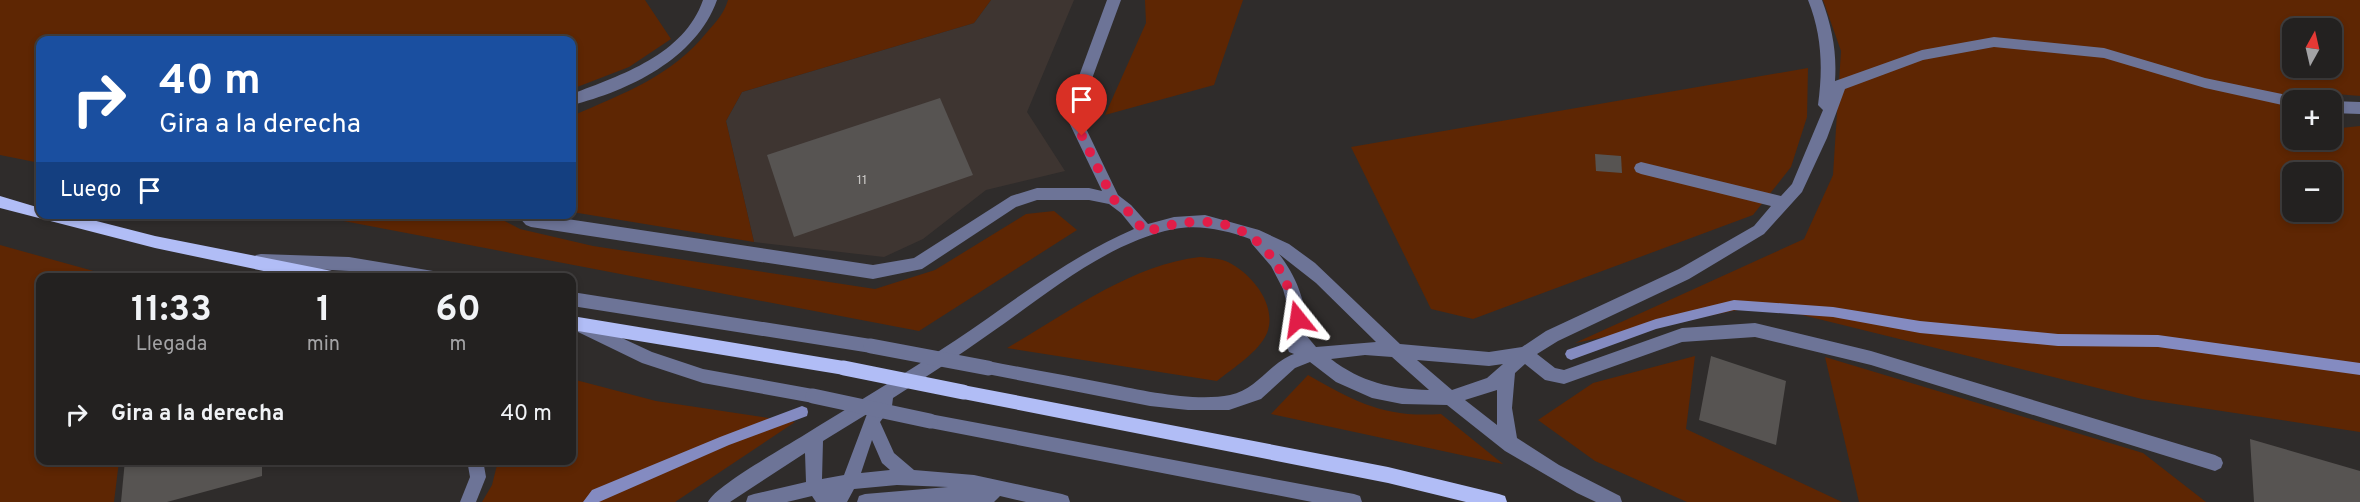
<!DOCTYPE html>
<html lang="es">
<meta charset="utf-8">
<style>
:root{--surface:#232120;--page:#2b2929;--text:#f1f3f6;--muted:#a3a3a5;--line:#403e3e}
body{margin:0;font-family:Overpass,sans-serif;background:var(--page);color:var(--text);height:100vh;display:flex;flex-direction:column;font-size:22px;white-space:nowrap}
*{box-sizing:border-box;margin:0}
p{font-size:20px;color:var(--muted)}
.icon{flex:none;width:33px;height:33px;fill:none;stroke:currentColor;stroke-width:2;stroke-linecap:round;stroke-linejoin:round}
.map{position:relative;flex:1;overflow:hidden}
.panel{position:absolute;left:36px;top:273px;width:540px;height:192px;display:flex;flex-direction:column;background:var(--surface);border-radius:12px;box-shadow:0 3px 9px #0003,0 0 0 2px var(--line)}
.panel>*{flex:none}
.hud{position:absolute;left:36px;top:36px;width:540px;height:183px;border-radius:12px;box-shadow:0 3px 9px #0003,0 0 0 2px var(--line);background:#1a4fa0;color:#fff;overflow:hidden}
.needle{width:39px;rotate:8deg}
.controls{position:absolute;left:2282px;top:18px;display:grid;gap:12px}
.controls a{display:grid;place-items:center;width:60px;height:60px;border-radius:12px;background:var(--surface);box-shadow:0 3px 9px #0003,0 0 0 2px var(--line);font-size:30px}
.pin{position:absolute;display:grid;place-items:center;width:51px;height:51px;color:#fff;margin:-62px -26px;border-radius:50% 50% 50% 0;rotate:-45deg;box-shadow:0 0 6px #0007}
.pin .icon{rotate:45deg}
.me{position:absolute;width:66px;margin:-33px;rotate:345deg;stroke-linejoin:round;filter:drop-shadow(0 0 4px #0008)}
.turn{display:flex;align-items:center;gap:21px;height:126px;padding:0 24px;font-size:27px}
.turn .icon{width:78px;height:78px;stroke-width:2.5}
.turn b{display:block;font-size:42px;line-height:51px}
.then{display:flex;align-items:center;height:57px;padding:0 24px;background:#0003;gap:12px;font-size:22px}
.eta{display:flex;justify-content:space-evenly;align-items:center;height:102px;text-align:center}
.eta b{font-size:36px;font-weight:700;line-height:42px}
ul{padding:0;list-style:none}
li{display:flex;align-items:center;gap:18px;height:78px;padding:0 24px}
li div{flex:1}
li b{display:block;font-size:22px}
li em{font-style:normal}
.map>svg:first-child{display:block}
</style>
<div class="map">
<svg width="2360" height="502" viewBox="0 0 2360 502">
<rect width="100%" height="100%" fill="#2f2c2b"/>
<path fill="#3e3531" d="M991 0H1074L1027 112 1065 171 986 190 923 239 884 257 754 242 726 121 742 92 974 23Z"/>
<g fill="#5e2603" fill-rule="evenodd">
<path d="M0 0H645L671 39 629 67 572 89V40H40V163L0 155Z"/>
<path d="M728 0H991L974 23 742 92 726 121 754 242 572 212V116C624 93 671 77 708 31 717 21 724 13 728 0Z"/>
<path d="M1145 0H1243L1214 85 1105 115 1146 23Z"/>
<path d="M1823 0H2360V96L2300 91 2310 100H2292V140H2331V119L2341 128 2360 126V432L2142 399 1762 305 1575 343 1804 239 1833 175 1841 51ZM2292 28H2331V68H2292ZM2292 172H2331V212H2292Z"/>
<path d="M1808 68 1807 117 1791 167 1753 215 1473 319 1431 309 1351 147Z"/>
<path d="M1054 211 1077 230 919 331 312 215H493L520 229 593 246 875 289 935 270 1026 214Z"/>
<path d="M0 245 115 277 40 278V460L119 461 114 502H0Z"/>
<path d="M1200 257C1209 258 1220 258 1228 262 1251 273 1278 305 1267 333 1259 352 1233 368 1217 381L1007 348C1068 313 1130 265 1200 257Z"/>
<path d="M1695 356 1686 429 1842 502H1687L1595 461 1538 420 1593 383Z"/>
<path d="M1825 357 2143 453 2206 502H1859Z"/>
<path d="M1308 375C1356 402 1384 418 1441 414L1503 464 1271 414Z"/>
<path d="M572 379 656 401 795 422 675 502H482L492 485 498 461 572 460Z"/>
</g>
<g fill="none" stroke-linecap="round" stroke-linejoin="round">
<g fill="#848bc1" fill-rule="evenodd">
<path d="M1734 300 1833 307 1920 321 2058 334 2158 335 2360 363V375L2158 347 2058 346 1920 333 1833 317 1734 310 1656 329 1571 360 1567 358 1565 354 1567 350 1656 319Z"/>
<path d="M802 406 807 408 808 412 807 416 729 445 599 502H583L592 490 720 437Z"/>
</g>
</g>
<g fill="#575452">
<path d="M940 98 973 175 794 237 767 155Z"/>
<path d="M1595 154 1621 156 1622 173 1596 171Z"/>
<path d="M1711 356 1786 381 1776 445 1699 420Z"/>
<path d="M2250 439 2360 471V502H2254Z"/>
<path d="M125 460H262V476L167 502H121Z"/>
</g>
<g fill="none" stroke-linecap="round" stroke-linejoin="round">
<g fill="#6d7497" fill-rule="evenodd">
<path d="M703 0H717C696 59 628 91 572 105V94C621 75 684 55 703 0Z"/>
<path d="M1107 0H1121L1079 114 1118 195 1131 205 1148 224 1174 217 1205 215 1259 230 1289 244 1315 263 1400 344 1489 352 1522 347 1546 331 1679 269 1754 226 1771 206 1641 174 1636 172 1634 168 1636 164 1641 162 1781 196 1792 184 1823 110 1818 105C1823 68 1822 35 1808 0H1822C1832 27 1837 52 1835 81L1922 50 1994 37 2104 48 2205 78 2297 97 2299 100H2292V107L2205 88 2104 58 1994 47 1923 60 1845 89 1827 138 1802 192 1764 234 1689 279 1558 341 1537 354 1555 368 1564 370 1682 328 1755 323 1871 351 2215 455 2221 458 2223 463 2221 468 2215 471 1871 365 1755 337 1682 342 1564 384 1545 380 1525 364 1515 373 1512 408 1517 438 1559 465 1620 496 1622 502H1596L1577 493 1505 451 1447 405 1402 404 1372 398 1336 382 1310 362 1295 368 1261 399 1229 410H1188L1150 406 982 373 980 368 982 363 988 361C1029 369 1070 376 1110 384 1144 391 1196 402 1230 395 1257 390 1269 363 1294 354L1289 352 1287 347 1291 319 1283 289 1271 266 1252 244 1250 239C1226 230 1199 224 1174 229 1106 243 1047 294 992 332 960 355 926 377 893 398L892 406 880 422 894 453 914 470 974 475 1062 494 1068 496 1070 502H1026L1000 496 994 502H857L859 496 865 494 948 487 897 485 854 489 847 502H816L812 496 787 502H746L748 496 754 494 806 482 805 453 730 502H708C714 487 783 448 801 437 852 405 905 374 956 340 1014 301 1069 257 1134 229L1121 213 1109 204 1089 200H1037L1016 207 922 269 873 279 531 227 526 225 516 214H534L873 265 914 258 1011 196 1037 188H1089L1102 191 1065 114ZM1279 254 1316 283 1376 342 1316 347 1306 335C1308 306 1297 277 1279 254ZM1365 355 1392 357 1429 390C1391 389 1361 382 1331 359ZM1417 360 1489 366 1503 364 1487 378 1452 390ZM1497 390V425L1465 400ZM867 414 844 475 822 479 823 441ZM872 440 882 463 890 470 861 473Z"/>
<path d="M2331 101 2360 102V114L2331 113Z"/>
<path d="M261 254 349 257 433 271 438 273 440 278H391L349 271 261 266 256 265 253 260 256 255Z"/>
<path d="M572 292 871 339 877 341 879 346 877 351 871 353 572 306Z"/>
<path d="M581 319 652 352 703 369 813 389 819 391 821 396 819 401 813 403 703 383 642 363 576 331 573 326 576 321Z"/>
<path d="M930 414 1354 494 1360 496 1362 502H1312L930 428 924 426 922 421 924 416Z"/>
<path d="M467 460H483L486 477 476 502H460L470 477Z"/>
</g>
<g fill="#b1bdf6" fill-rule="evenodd">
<path d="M0 196 40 208V214H69L155 236 332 271 337 273 339 278H297L155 248 0 208Z"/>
<path d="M572 316 844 361 850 363 852 368 850 373 844 375 572 330Z"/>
<path d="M963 385 1388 467 1499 494 1505 496 1507 502H1466L1388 483 963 399 957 397 955 392 957 387Z"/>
</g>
<g stroke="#6d7497" stroke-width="15">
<path d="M871 346 988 368"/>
<path d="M813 396 930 421"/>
</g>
<path stroke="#b1bdf6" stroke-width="15" d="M844 368 963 392"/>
</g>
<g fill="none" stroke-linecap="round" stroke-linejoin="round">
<path stroke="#e11d48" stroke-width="10" stroke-dasharray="0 18" d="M1082 136 1113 199 1126 209 1145 232C1230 204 1277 234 1298 319"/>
</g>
<g text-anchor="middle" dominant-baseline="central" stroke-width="6" stroke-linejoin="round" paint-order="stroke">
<g font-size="14" fill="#c6c4c2">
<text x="862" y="180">11</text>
</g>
</g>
</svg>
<div class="controls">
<a><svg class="needle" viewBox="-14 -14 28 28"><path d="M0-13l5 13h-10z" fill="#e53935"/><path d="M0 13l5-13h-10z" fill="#a3a3a5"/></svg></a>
<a>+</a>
<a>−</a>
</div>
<div class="pin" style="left:1082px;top:136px;background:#d93025"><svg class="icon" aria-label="arrive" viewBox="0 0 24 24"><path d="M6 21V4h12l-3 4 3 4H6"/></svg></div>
<svg class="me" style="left:1298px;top:319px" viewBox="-20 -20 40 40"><path d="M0-17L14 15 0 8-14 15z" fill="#e11d48" stroke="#fff" stroke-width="4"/></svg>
<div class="hud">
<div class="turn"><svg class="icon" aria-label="right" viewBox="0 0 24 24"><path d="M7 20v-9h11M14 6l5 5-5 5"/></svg><div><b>40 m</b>Gira a la derecha</div></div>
<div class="then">Luego<svg class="icon" aria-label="arrive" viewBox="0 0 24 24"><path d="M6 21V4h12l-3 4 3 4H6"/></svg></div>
</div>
<section class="panel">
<div class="eta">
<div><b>11:33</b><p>Llegada</p></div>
<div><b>1</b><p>min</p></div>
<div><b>60</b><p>m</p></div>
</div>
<ul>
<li><svg class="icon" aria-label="right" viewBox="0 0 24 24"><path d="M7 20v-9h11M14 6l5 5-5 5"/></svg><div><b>Gira a la derecha</b></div><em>40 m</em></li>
</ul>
</section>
</div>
